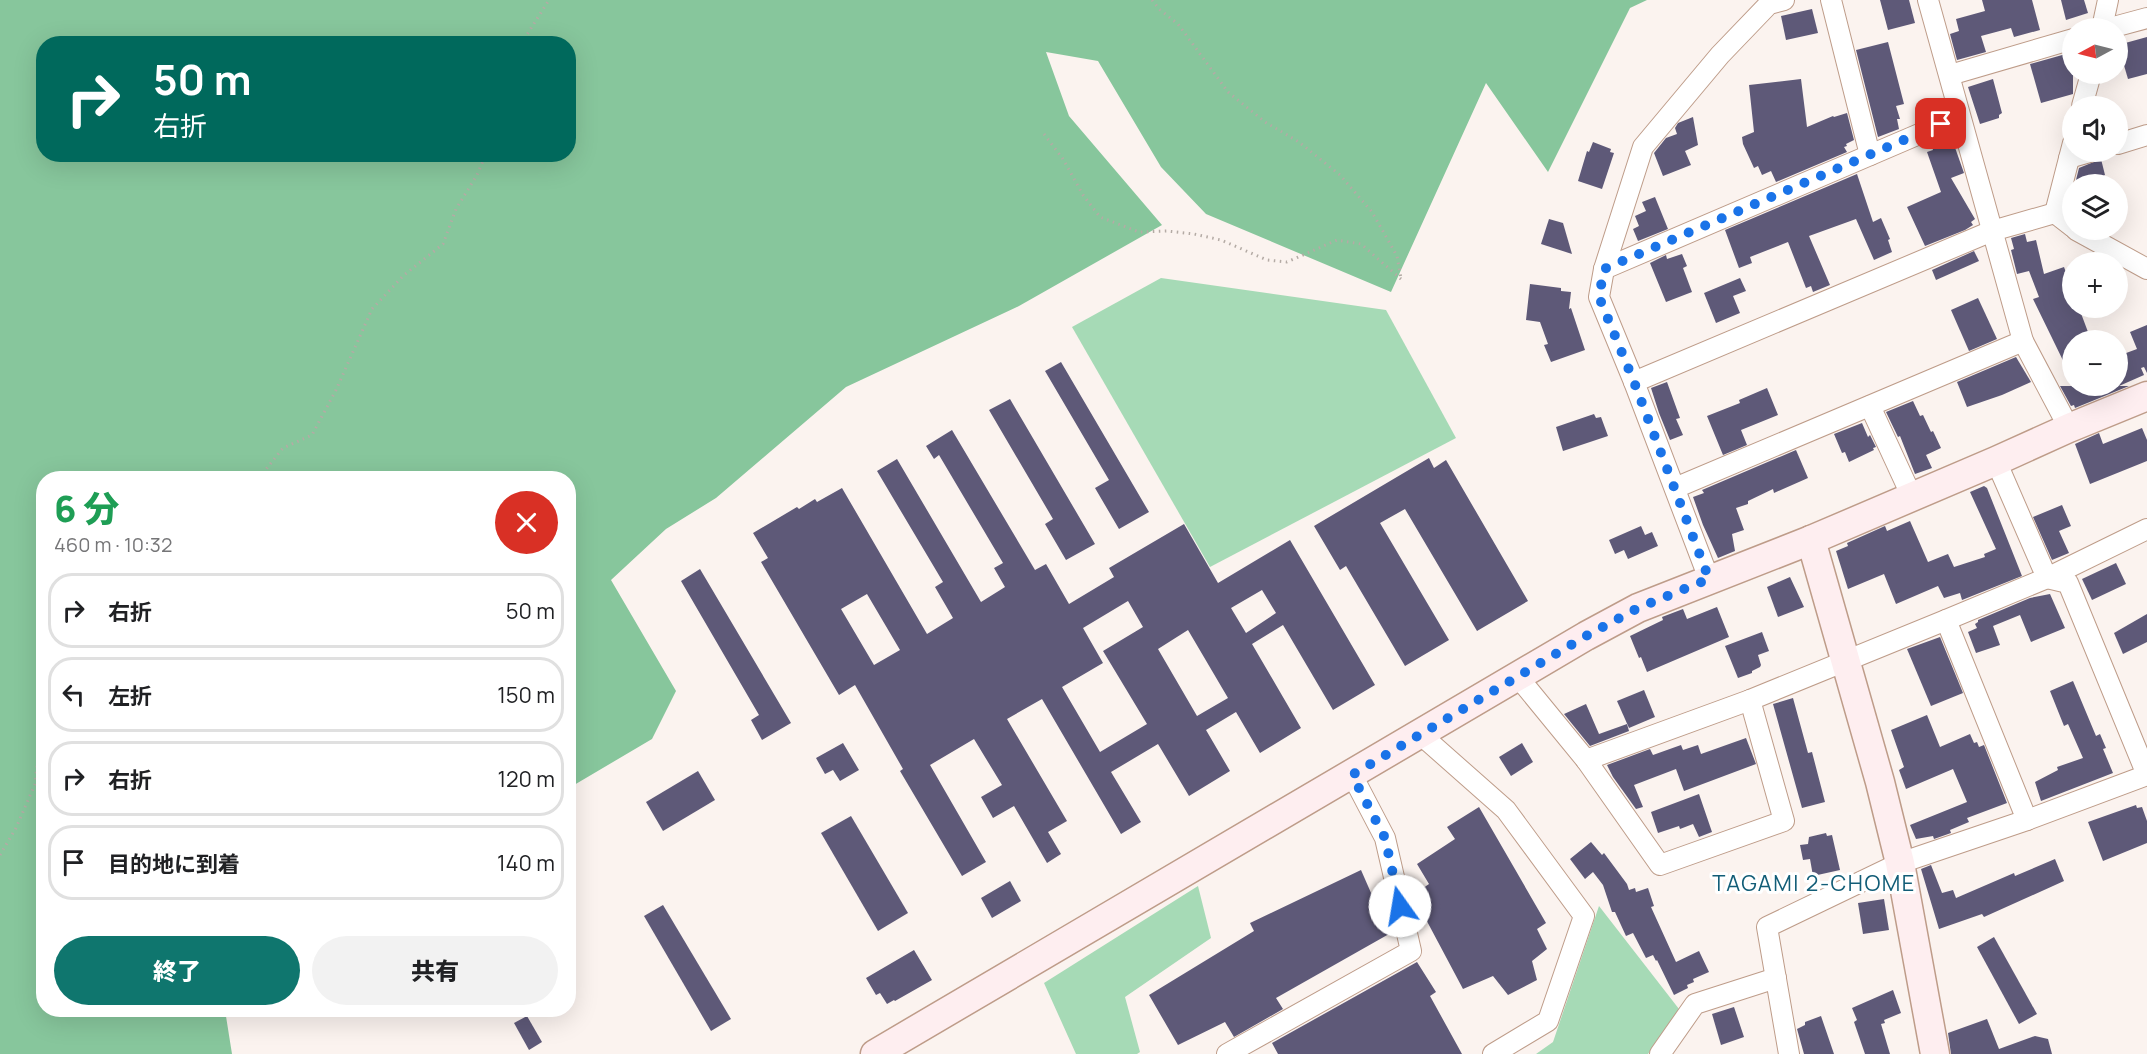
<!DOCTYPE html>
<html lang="ja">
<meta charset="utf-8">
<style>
:root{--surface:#fff;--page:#f2f2f2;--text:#202124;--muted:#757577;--line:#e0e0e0;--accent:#0f766e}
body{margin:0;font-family:Manrope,"Noto Sans JP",sans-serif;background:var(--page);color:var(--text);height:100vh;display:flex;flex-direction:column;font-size:22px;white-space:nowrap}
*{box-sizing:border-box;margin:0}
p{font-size:20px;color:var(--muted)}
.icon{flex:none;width:33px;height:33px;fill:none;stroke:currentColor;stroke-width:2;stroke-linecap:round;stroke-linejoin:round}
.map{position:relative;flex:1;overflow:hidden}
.sheet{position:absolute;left:36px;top:471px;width:540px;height:546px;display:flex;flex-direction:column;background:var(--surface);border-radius:24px;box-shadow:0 6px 24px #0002}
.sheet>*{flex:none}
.hud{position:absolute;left:36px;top:36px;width:540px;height:126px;border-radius:24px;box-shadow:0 6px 24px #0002;background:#00695c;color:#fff;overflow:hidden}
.needle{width:39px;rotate:263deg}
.fabs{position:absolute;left:2062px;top:18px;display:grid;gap:12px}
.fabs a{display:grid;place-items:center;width:66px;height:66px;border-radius:50%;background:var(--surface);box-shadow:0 6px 24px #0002;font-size:30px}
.pin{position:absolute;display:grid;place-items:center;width:51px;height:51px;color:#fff;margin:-26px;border-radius:12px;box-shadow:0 3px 9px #0006}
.me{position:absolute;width:66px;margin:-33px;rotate:347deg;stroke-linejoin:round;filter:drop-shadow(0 0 4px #0008)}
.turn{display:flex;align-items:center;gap:21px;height:126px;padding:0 18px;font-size:27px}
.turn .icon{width:78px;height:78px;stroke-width:2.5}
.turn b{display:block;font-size:42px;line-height:51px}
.round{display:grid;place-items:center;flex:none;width:63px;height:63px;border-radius:32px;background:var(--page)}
.overview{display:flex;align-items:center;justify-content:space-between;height:102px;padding:0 18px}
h1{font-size:36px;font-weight:800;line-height:45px;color:#1e9e55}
.action{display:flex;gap:12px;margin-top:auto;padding:12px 18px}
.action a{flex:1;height:69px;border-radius:36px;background:var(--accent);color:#fff;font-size:24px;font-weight:800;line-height:69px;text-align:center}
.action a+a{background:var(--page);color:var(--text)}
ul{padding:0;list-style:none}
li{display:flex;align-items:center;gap:18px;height:75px;margin:0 12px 9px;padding:0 6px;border:3px solid var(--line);border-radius:24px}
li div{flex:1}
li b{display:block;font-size:22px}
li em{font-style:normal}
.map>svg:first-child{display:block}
</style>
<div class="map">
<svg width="2147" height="1054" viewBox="0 0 2147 1054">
<rect width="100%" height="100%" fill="#fbf3ef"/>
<g fill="#a6dab6">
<path d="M1161 278 1386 310 1456 438 1210 567 1072 327Z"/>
<path d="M1198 886 1211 938 1125 997 1140 1052 1137 1054H1076L1044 983Z"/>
<path d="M1599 906 1679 1009 1648 1054H1536L1553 1042Z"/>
</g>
<path fill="#87c69c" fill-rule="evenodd" d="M0 0H1647L1630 8 1548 172 1486 83 1391 292 1206 214 1161 167 1098 61 1046 52 1069 116 1162 225 1019 306 846 387 716 498 666 529 611 580 676 691 652 739 569 788 568 478H44V1010H225L232 1054H0ZM44 44H568V154H44Z"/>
<g fill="#5e5978" fill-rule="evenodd">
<path d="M1880 0H1909L1915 23 1888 30Z"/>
<path d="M1982 0H2032L2040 30 2014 37 2011 28 1981 36 1986 52 1957 60 1950 34 1959 31 1956 19 1985 11Z"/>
<path d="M2061 0H2084L2088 13 2066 20Z"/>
<path d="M1812 9 1818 33 1786 40 1781 16Z"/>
<path d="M2147 37V74L2128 79 2118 45Z"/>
<path d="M1888 42 1904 104 1896 106 1900 119H1897L1899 129 1878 137 1856 50Z"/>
<path d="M2073 52V94L2041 103 2030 64Z"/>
<path d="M1801 79 1807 127 1833 116 1834 117 1847 113 1854 140 1846 144 1847 146 1844 147 1847 152 1776 182 1771 171 1762 175 1758 166 1754 168 1743 144 1742 137 1754 132 1749 85Z"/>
<path d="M1993 79 2002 113 1999 115V118L1980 124 1968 87Z"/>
<path d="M1693 117 1698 145 1685 151 1691 165 1663 176 1654 153 1666 138 1677 134 1675 128 1678 123Z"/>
<path d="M1952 139 1964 173 1951 178 1975 219 1971 222 1973 225 1965 230 1925 246 1907 207 1941 192 1927 152 1933 150 1932 147Z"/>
<path d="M1593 142 1611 149 1610 152 1614 153 1602 189 1578 181 1587 151 1589 152Z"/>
<path d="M2101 159 2105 175 2101 177 2103 184H2075L2079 168Z"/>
<path d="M1857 174 1873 222 1881 218 1890 239 1888 240 1892 252 1874 260 1856 219 1809 236 1830 285 1813 292 1811 286 1806 288 1788 242 1750 257 1752 263 1739 268 1725 230Z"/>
<path d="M1655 197 1668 229 1638 241 1633 229 1639 226 1635 216 1646 211 1642 202Z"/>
<path d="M1549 219 1563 223 1572 254 1541 244Z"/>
<path d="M2025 234 2027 242 2036 240 2044 274 2064 267 2073 292V308H2079L2091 340H2073V381L2033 299 2039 297 2029 271 2017 274 2011 250 2014 249 2011 238Z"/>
<path d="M1974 251 1979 261 1936 280 1932 270Z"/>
<path d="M1682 254 1687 266 1683 268 1692 292 1666 302 1650 263 1666 255 1667 259Z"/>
<path d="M1740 278 1746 291 1733 296 1740 313 1716 323 1704 293Z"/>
<path d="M1530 284 1561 288V291L1571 292 1569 309 1571 308 1585 350 1551 362 1544 345 1548 344 1540 322 1526 320Z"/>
<path d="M1978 298 1997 339 1969 351 1951 310Z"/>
<path d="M2147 325V373L2144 367 2141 368 2144 375 2119 386H2129L2075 408 2074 405 2071 406 2060 386H2118V356L2137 349 2130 332Z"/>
<path d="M2016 357 2031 382 2002 395 1967 407 1957 382Z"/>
<path d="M1061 362 1149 512 1119 529 1095 488 1109 480 1045 371Z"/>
<path d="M1667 382 1680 418 1676 419 1683 435 1670 440 1659 413 1651 388Z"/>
<path d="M1767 388 1778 415 1741 430 1747 445 1723 455 1707 416 1740 403 1739 400Z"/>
<path d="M1010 399 1095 544 1066 560 1045 524 1053 519 989 410Z"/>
<path d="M1913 401 1920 416 1923 415 1931 432 1933 431 1941 448 1926 455 1932 468 1915 474 1900 436 1898 437 1886 412Z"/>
<path d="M1594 414 1596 418 1601 417 1608 436 1563 451 1556 427Z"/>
<path d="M1862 423 1868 437 1870 435 1876 447 1873 448 1874 450 1849 462 1845 452 1842 453 1834 434Z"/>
<path d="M2142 428 2147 440V461L2090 484 2075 444 2099 433 2103 444Z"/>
<path d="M952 430 1035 570 1046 564 1069 604 1114 577 1109 568 1184 524 1218 583 1290 540 1375 685 1333 710 1283 625 1252 644 1301 728 1260 753 1236 712 1206 730 1230 771 1189 796 1158 744 1111 772 1141 822 1121 834 1042 699 1007 719 1067 821 1048 832 1061 854 1047 863 1014 806 993 818 981 797 1002 785 974 739 930 765 986 862 962 876 900 771 903 769 855 685 839 695 761 562 768 558 753 533 797 507 799 509 815 499 817 502 842 488 927 634 953 618 935 587 943 582 877 471 897 459 981 602 1005 587 994 568 1003 563 939 455 934 459 926 446ZM1262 590 1276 613 1246 633 1231 608ZM867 594 900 650 874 665 841 609ZM1128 601 1143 627 1103 651 1147 724 1100 752 1062 687 1103 663 1083 628ZM1188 630 1228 698 1197 716 1158 649Z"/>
<path d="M1796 450 1808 478 1774 493 1773 489 1748 501V504L1736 508 1744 530 1732 534 1735 551 1718 558 1703 525 1693 497 1704 493 1702 490Z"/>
<path d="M1429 458 1434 468 1446 460 1528 601 1477 631 1405 509 1380 523 1449 640 1405 666 1346 566 1340 570 1314 526Z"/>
<path d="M1984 486 1987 488 2022 576 1962 600 1960 593 1944 598 1938 586 1896 604 1884 574 1848 589 1836 551 1848 546 1847 543 1885 526 1887 531 1910 521 1928 562 1948 554 1954 567 1985 557 1984 554 1996 549 1970 492Z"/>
<path d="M2062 505 2071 526 2059 531 2069 553 2052 560 2033 517Z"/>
<path d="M1641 526 1645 535 1652 532 1658 546 1628 559 1624 550 1615 554 1609 540Z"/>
<path d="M2116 563 2126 584 2092 600 2082 579Z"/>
<path d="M700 569 791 723 762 740 751 720 759 715 681 581Z"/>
<path d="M1790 577 1804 607 1778 617 1767 587Z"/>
<path d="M2050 594 2065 628 2031 642 2020 615 1993 626 2000 645 1976 653 1968 632 1977 628 1975 624 1978 622V620L2030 598Z"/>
<path d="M1717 607 1729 637 1647 672 1641 657 1639 658 1630 636 1663 620 1662 617 1683 609 1687 619Z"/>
<path d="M2147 614V642L2123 654 2114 633Z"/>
<path d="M1762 632 1769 651 1758 655 1761 665 1760 667 1752 671V673L1738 678 1725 646Z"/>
<path d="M1940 637 1963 693 1931 706 1907 649Z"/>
<path d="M2073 681 2096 736 2100 734 2106 748 2103 749 2113 773 2041 801 2035 782 2058 770 2057 767 2083 758 2068 724 2064 726 2050 691Z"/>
<path d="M1644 690 1655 717 1629 728 1617 701Z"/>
<path d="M1793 698 1808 753 1812 752 1825 802 1802 808 1773 704Z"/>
<path d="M1586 704 1599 734 1627 724 1629 731 1590 746 1564 714Z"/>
<path d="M1927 715 1940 747 1970 734 1974 743 1977 742 1979 747 1984 745 2007 803 1967 818 1969 822 1950 830 1951 833 1934 839 1933 836 1916 839 1910 825 1967 802 1953 769 1906 789 1899 770 1904 767 1891 730Z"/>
<path d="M1746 738 1756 764 1684 791 1676 769 1634 785 1643 807 1636 809 1613 777 1607 765 1650 749 1653 755 1681 745 1683 750 1698 745 1701 754Z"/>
<path d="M843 743 859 770 840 781 833 770 825 774 816 758Z"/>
<path d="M1522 743 1533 762 1511 776 1499 757Z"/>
<path d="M698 771 715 800 663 831 646 802Z"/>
<path d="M1699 794 1712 832 1699 837 1693 824 1680 829 1679 826 1658 833 1651 812Z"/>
<path d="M2136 805 2137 808 2142 807 2147 821V843L2103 861 2088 822Z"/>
<path d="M1479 807 1546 923 1537 929 1547 949 1532 961 1537 980 1508 995 1493 976 1463 989 1413 895 1429 884 1417 864 1455 839 1447 827Z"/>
<path d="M851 816 908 913 878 931 821 833Z"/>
<path d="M1826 833 1827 836 1832 835 1840 870 1813 876 1810 859 1803 860 1800 845 1808 844 1809 837Z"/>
<path d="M1591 842 1602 855 1604 853 1627 884 1629 890 1635 888 1636 892 1648 888 1654 906 1651 907 1676 962 1699 951 1709 972 1693 979 1694 982 1687 985 1688 988 1674 995 1657 960 1656 961 1653 955 1646 958 1633 933 1626 936 1615 912H1612L1603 885 1593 872 1585 879 1570 859Z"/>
<path d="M2055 859 2064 881 1984 917 1982 914 1939 929 1921 869 1931 865 1942 893 1953 890 1956 898 2014 873 2015 876Z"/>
<path d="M1361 870 1389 934 1276 998 1283 1009 1234 1037 1225 1022 1178 1045 1149 995 1254 931 1250 923Z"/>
<path d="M1010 881 1021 901 992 918 981 898Z"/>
<path d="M1884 899 1889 930 1863 934 1858 903Z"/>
<path d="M663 905 731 1019 711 1031 644 916Z"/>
<path d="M1994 937 2037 1014 2019 1024 1977 947Z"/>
<path d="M914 950 932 980 895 1001 894 1000 887 1004 880 993 876 995 866 978Z"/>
<path d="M1417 962 1436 992 1430 996 1462 1054H1278L1272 1043Z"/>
<path d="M1893 990 1901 1013 1884 1020 1885 1023 1881 1024 1890 1054H1865L1854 1022 1857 1020 1852 1008Z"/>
<path d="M1734 1007 1744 1037 1721 1045 1712 1014Z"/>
<path d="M527 1016 542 1042 529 1050 514 1023Z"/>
<path d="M1821 1016 1834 1054H1804L1797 1029 1805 1025V1022Z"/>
<path d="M1987 1019 1999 1049 2035 1036 2048 1039 2052 1054H1951L1948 1033Z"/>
</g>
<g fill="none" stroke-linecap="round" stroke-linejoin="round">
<defs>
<g id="street">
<path d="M1831 0 1870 155"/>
<path d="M1928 0 2023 341 2069 428"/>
<path d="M2102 28 2108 0"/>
<path d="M2110 28 2147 18"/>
<path d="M1950 75 2073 39"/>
<path d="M2082 106 2091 74"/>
<path d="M2118 144 2147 135"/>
<path d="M2069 158 2090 152"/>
<path d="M2055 213 2073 143"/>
<path d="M2076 230 2147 269"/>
<path d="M1604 269 1959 117"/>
<path d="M1634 382 1992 231 2055 213 2073 227"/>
<path d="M1870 406 1912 497"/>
<path d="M1996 461 2047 578"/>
<path d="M1675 488 2023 341"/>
<path d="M1709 579 1634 382 1599 297 1604 269 1643 147 1720 55 1769 4 1784 0"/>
<path d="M1946 620 2027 820"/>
<path d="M1518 677 1586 760 1660 865 1784 821 1750 700"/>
<path d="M1420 734 1506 810 1584 916 1548 1021 1493 1054"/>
<path d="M1586 760 1750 700 1946 620 2047 578 2147 529"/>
<path d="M1227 1054 1411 951 1385 838 1352 775"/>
<path d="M1660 1054 1695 1004 1776 978"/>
<path d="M1789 1054 1767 927 1900 863 2027 820 2147 775 2068 583 2047 578"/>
</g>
<g id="secondary">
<path d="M1811 540 1880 782 1900 863 1935 1054"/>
<path d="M875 1054 1586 636 1638 608 1811 540 1996 461 2069 428 2147 396"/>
</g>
</defs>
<use href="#street" stroke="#be9c89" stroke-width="22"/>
<use href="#secondary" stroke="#be9c89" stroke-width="31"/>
<g stroke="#b4aba5" stroke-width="3" stroke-dasharray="1.5 4.5" stroke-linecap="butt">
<path d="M1152 0 1159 9 1178 24 1228 92 1265 122 1299 142 1340 175 1372 212 1397 256 1401 278"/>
<path d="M521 44 549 0"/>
<path d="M1044 134 1063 159 1083 195 1100 217 1139 232 1167 231 1194 234 1221 240 1267 260 1287 262 1337 240 1361 244 1401 279"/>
<path d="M259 478 283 448 312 435 336 390 372 309 403 276 443 244 456 209 477 175 486 154"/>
<path d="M0 855 16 828 35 784 44 699"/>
</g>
<use href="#street" stroke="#fff" stroke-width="20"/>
<use href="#secondary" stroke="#feeef0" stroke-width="28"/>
</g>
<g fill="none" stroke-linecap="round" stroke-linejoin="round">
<path stroke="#1a73e8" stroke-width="10" stroke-dasharray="0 18" d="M1400 906 1385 838 1352 775 1586 636 1638 608 1709 579 1634 382 1599 297 1604 269 1941 124"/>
</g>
<g text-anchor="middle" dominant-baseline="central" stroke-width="6" stroke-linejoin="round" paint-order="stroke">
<g font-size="22" letter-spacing="1.5" fill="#125d77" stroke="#fff">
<text x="1814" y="883">TAGAMI 2-CHOME</text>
</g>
</g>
</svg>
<div class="fabs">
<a><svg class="needle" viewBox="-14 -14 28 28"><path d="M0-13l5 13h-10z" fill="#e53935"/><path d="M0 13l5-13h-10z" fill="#757577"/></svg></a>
<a><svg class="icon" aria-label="sound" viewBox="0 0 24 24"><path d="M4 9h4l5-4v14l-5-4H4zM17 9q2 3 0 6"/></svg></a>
<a><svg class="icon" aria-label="layers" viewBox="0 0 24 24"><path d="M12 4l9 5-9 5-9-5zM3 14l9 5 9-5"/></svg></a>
<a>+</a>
<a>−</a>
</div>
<div class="pin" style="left:1941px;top:124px;background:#d93025"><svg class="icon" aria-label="arrive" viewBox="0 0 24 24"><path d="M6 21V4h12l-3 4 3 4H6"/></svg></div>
<svg class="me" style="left:1400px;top:906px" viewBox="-20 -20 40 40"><circle r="19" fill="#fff"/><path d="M0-13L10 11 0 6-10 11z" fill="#1a73e8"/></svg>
<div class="hud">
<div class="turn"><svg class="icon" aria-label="right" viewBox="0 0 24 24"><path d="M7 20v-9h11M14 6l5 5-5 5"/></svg><div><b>50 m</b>右折</div></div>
</div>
<section class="sheet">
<div class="overview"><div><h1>6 分</h1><p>460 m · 10:32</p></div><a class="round" style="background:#d93025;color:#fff"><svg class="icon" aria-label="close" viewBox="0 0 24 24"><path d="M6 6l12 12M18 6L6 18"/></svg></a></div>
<ul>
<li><svg class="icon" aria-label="right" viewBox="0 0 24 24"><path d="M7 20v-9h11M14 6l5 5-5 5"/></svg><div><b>右折</b></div><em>50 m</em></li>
<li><svg class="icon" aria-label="left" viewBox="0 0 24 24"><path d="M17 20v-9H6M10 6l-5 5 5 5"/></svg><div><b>左折</b></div><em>150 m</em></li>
<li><svg class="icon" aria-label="right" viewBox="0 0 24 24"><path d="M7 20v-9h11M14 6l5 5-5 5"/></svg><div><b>右折</b></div><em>120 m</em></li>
<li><svg class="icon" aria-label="arrive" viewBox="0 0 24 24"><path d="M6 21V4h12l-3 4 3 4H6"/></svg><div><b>目的地に到着</b></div><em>140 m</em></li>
</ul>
<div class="action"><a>終了</a><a>共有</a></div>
</section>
</div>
